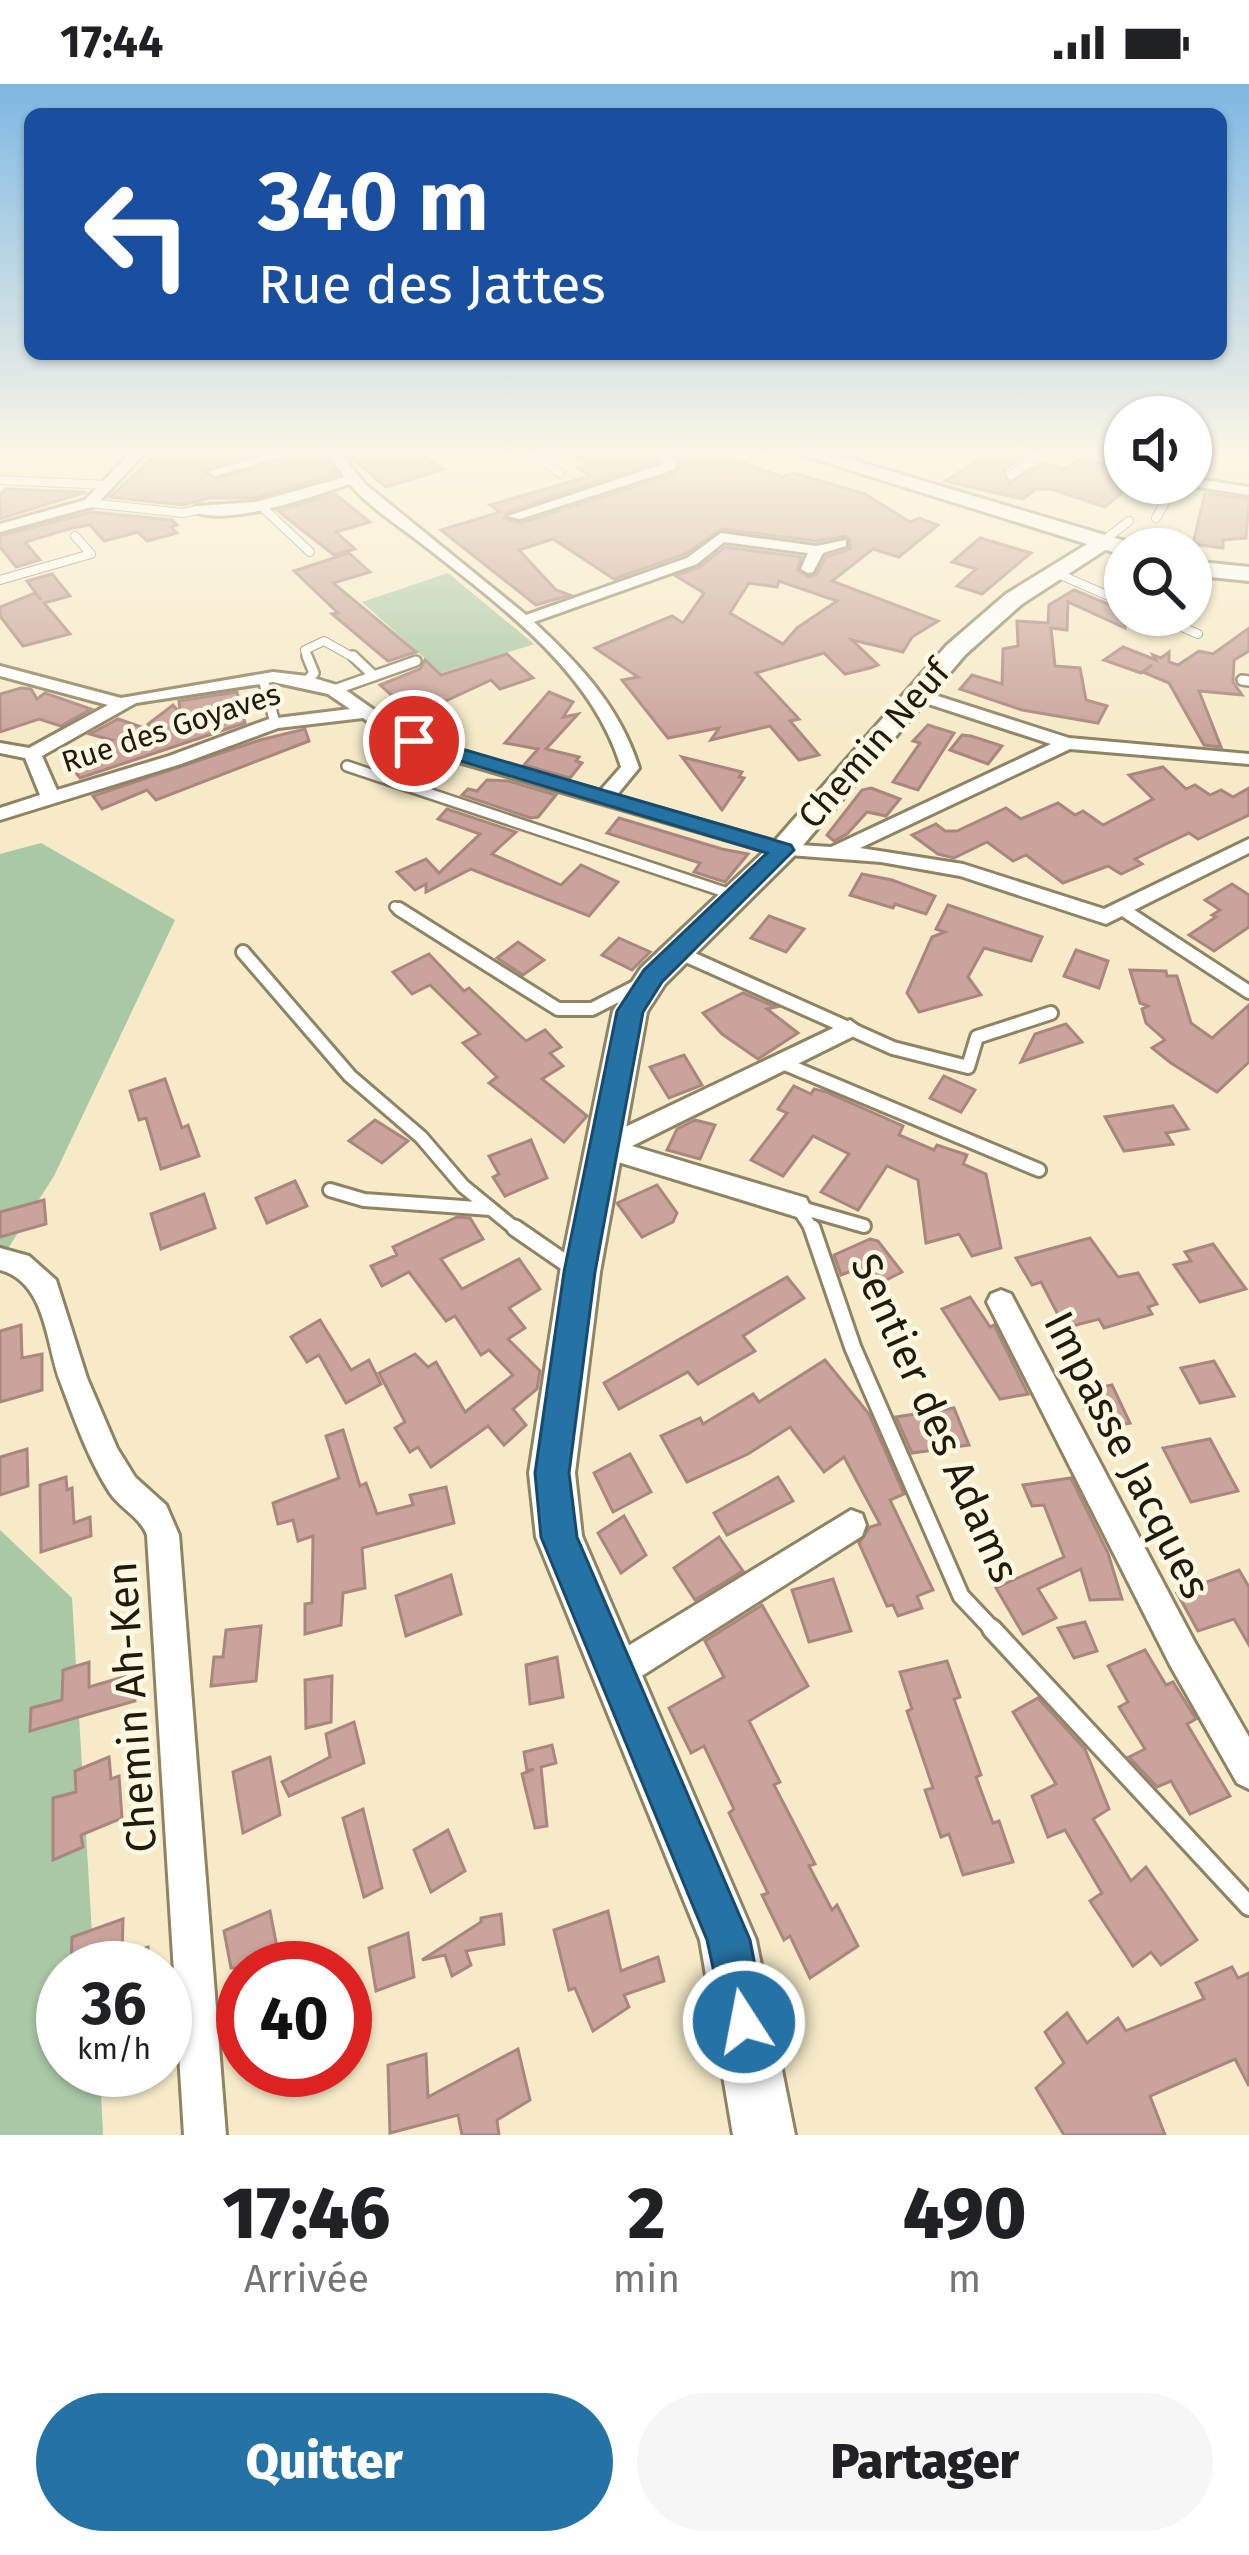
<!DOCTYPE html>
<html lang="fr">
<meta charset="utf-8">
<style>
:root{--surface:#fff;--page:#f6f6f6;--text:#202124;--muted:#757577;--accent:#2573a5}
body{margin:0;font-family:"Fira Sans",sans-serif;background:var(--page);color:var(--text);height:100vh;display:flex;flex-direction:column;font-size:45px;white-space:nowrap}
*{box-sizing:border-box;margin:0}
p{font-size:39px;color:var(--muted)}
.icon{flex:none;width:66px;height:66px;fill:none;stroke:currentColor;stroke-width:2;stroke-linecap:round;stroke-linejoin:round}
.map{position:relative;height:2051px;overflow:hidden}
.side{display:flex;flex-direction:column;background:var(--surface);flex:1}
.side>*{flex:none}
.guide{position:absolute;left:24px;top:24px;width:1203px;height:252px;border-radius:18px;box-shadow:0 3px 9px #0004;background:#1a4fa0;color:#fff;overflow:hidden}
.tools{position:absolute;left:1104px;top:312px;display:grid;gap:24px}
.tools a{display:grid;place-items:center;width:108px;height:108px;border-radius:50%;background:var(--surface);box-shadow:0 3px 9px #0004;font-size:60px}
.speed{position:absolute;left:36px;top:1857px;display:flex;gap:24px;font-size:60px;font-weight:700;text-align:center}
.speed>*{display:grid;place-content:center;width:156px;height:156px;border-radius:50%;background:var(--surface);box-shadow:0 3px 9px #0004;line-height:1}
.speed small{font-size:30px;font-weight:400}
.speed .limit{border:18px solid #d22;background:#fff;color:#111}
.pin{position:absolute;display:grid;place-items:center;width:102px;height:102px;color:#fff;margin:-51px;border:6px solid #fff;border-radius:50%;box-shadow:0 3px 12px #0007}
.me{position:absolute;width:132px;margin:-66px;rotate:349deg;stroke-linejoin:round;filter:drop-shadow(0 0 9px #0008)}
.turn{display:flex;align-items:center;gap:42px;height:252px;padding:0 36px;font-size:54px}
.turn .icon{width:156px;height:156px;stroke-width:2.5}
.turn b{display:block;font-size:84px;line-height:102px}
.eta{display:flex;justify-content:space-evenly;align-items:center;height:204px;text-align:center}
.eta b{font-size:72px;font-weight:800;line-height:84px}
.action{display:flex;gap:24px;margin-top:auto;padding:24px 36px}
.action a{flex:1;height:138px;border-radius:72px;background:var(--accent);color:#fff;font-size:48px;font-weight:800;line-height:138px;text-align:center}
.action a+a{background:var(--page);color:var(--text)}
.status{display:flex;justify-content:space-between;align-items:center;height:84px;padding:0 60px;background:var(--surface);direction:ltr}
.status svg{height:33px;fill:currentColor}
.map>svg:first-child{display:block}
</style>
<div class="status"><b>17:44</b><svg viewBox="0 0 49 12"><path d="M0 12V9h3v3zM5 12V6h3v6zM10 12V3h3v9zM15 12V0h3v12zM26 1h20v11H26zM47 4h2v5h-2z"/></svg></div>
<div class="map">
<svg width="1249" height="2051" viewBox="0 0 1249 2051">
<rect width="100%" height="100%" fill="#f6eac8"/>
<g fill="#a9c8a6">
<path d="M448 489 534 560H535L441 589 362 518Z"/>
<path d="M41 759 175 836 54 1092 0 1177V770Z"/>
<path d="M0 1446 72 1514 94 1884H63V1986H100L103 2051H0Z"/>
</g>
<g fill="#c9a39c" stroke="#ab867f" stroke-width="3" fill-rule="evenodd">
<path d="M156 371H248L204 386 216 396 292 371H325L337 390 255 414H209L183 421 110 413Z"/>
<path d="M348 371H420L444 385 386 403Z"/>
<path d="M574 371H652L656 378 507 428 504 434 521 439 674 390 682 379 678 371H723L782 393 794 389 865 410 910 438 919 434 938 441 899 473 873 465 832 497 938 537 912 553 903 568 852 556 878 581 870 584 845 590 824 569 756 589 799 635 790 637 819 671 799 676 770 642 711 656 719 644 668 654 622 596 638 593 595 564 672 532 683 539 704 509 676 492 700 483 725 463 801 473 797 486 809 493 817 490 826 473 850 465V456L845 452 816 457 722 445 685 470 614 495 553 455 519 466 556 506 570 511 536 521 441 446 500 428 490 421 590 392 578 384 590 381ZM779 497 837 517 797 544 783 560 730 529 749 499 777 503Z"/>
<path d="M987 371 1023 372 1004 386 1009 399 1043 379 1064 385 1081 374 1125 388V406L1105 423 1051 405H1036L1023 415 945 397Z"/>
<path d="M6 405 86 408 0 435V410Z"/>
<path d="M1205 409 1249 415 1246 454 1223 456V464L1193 460Z"/>
<path d="M335 410 370 438 336 448 355 465 334 471 278 427Z"/>
<path d="M92 428 172 436 177 441 171 443 177 449 147 457 138 448 104 457 90 441 72 444 25 458 40 476 16 483 0 463V452Z"/>
<path d="M980 454 1031 469 982 510 957 502 976 485 952 478Z"/>
<path d="M349 469 370 488 333 499 416 568 388 577 332 530 338 529 294 487Z"/>
<path d="M52 490 70 512 44 519 70 550 23 562 0 532V523L35 509 41 516 27 497Z"/>
<path d="M1074 506 1125 527V544L1068 518 1067 546 1051 544 1055 582 1080 584 1086 616 1107 622 1098 639 1022 626 960 605 972 591 1002 600 1003 565 1018 562 1017 537 1048 539 1049 521Z"/>
<path d="M1249 544V567L1234 576 1233 598 1242 611 1199 607 1221 663 1204 661 1169 599 1143 588 1152 581 1141 589 1104 576 1123 563 1156 576 1153 571 1161 574 1169 568V578L1178 581 1199 567 1213 570Z"/>
<path d="M507 570 533 594 500 605 491 596 424 627 402 613 396 615 380 601 420 585 425 576 441 591Z"/>
<path d="M21 604 31 605 37 615 45 609 91 625 61 642 39 635 0 648V610Z"/>
<path d="M237 608 245 639 80 694 63 673 111 656 90 650 118 635 150 646 148 640 173 621 180 629 179 617Z"/>
<path d="M549 608 573 618 563 633 578 630 546 665 579 673 576 677 582 679 570 694 524 681 538 665 505 659Z"/>
<path d="M928 641 954 649 918 706 893 698 920 659 913 657Z"/>
<path d="M305 645 309 657 156 716 147 706 102 725 93 712 260 656Z"/>
<path d="M962 651 971 652 1002 662 988 680 950 666Z"/>
<path d="M682 673 742 688 739 693 744 694 722 726Z"/>
<path d="M1163 683 1186 705 1195 701 1210 711 1221 706 1233 713 1249 704V731L1198 755 1189 749 1135 775 1142 780 1121 790 1108 782 1063 799 1026 771 1013 777 987 758 954 774 938 770 912 751 936 740 945 747H957L1006 724 1021 735 1058 719 1075 731 1083 727 1103 741 1153 715 1129 691Z"/>
<path d="M487 696 508 697 556 711 538 733 531 734 462 711 468 705 477 707Z"/>
<path d="M871 704 900 715 886 732 867 728 847 750 834 757 827 751 862 706Z"/>
<path d="M447 725 516 748 492 770 561 801 581 781 618 798 589 832 471 785 426 808V800L415 806 397 788 426 775 439 789 480 750 438 735Z"/>
<path d="M619 734 722 765 748 770 725 798 694 788 700 779 607 749Z"/>
<path d="M862 790 892 796 935 812 926 830 895 820 893 824 850 811Z"/>
<path d="M1232 800 1249 811V843L1214 867 1189 851 1216 833 1212 831 1220 826 1205 816Z"/>
<path d="M948 821 1042 853 1031 877 984 864 968 893 981 911 919 928 907 909 932 853 945 848 936 845Z"/>
<path d="M769 832 804 845 786 868 751 854Z"/>
<path d="M619 854 650 868 632 886 602 871Z"/>
<path d="M518 858 544 876 523 891 497 874Z"/>
<path d="M1076 866 1108 877 1099 904 1064 892Z"/>
<path d="M429 870 464 907 469 904 526 957 545 946 561 963 550 969 563 982 542 995 587 1032 564 1058 489 999 497 993 463 959 480 950 430 901 412 910 393 888Z"/>
<path d="M1130 886 1166 887 1167 892H1177L1191 939 1212 954 1249 921V978L1217 1008 1171 979 1152 964 1165 956 1146 939 1142 925 1148 922 1140 919Z"/>
<path d="M743 909 776 923 767 925 798 949 758 975 722 950 703 929Z"/>
<path d="M1066 940 1082 958 1021 978 1035 950Z"/>
<path d="M684 971 702 1001 669 1014 650 983Z"/>
<path d="M944 992 975 1006 961 1028 930 1014Z"/>
<path d="M165 995 182 1044 188 1041 199 1072 161 1085 146 1034 139 1036 130 1007Z"/>
<path d="M794 1002 811 1010 814 1005 826 1008 903 1042 899 1051 934 1066 937 1061 967 1071 963 1080 986 1090 1001 1164 972 1172 959 1150 926 1159 918 1096 887 1082 858 1126 821 1108 849 1070 813 1052 783 1092 751 1076 787 1029 778 1025Z"/>
<path d="M1173 1022 1188 1045 1166 1049 1173 1060 1124 1067 1105 1033Z"/>
<path d="M375 1036 408 1057 382 1079 349 1057Z"/>
<path d="M695 1036 715 1041 700 1075 667 1066 677 1045Z"/>
<path d="M531 1056 547 1094 505 1112 493 1093 499 1090 489 1072Z"/>
<path d="M295 1097 307 1122 267 1139 256 1114Z"/>
<path d="M657 1101 677 1129 673 1138 642 1153 617 1119Z"/>
<path d="M204 1110 215 1144 161 1165 151 1130Z"/>
<path d="M44 1116 46 1140 0 1153V1128Z"/>
<path d="M457 1133 470 1134 483 1155 441 1175 462 1205 519 1175 540 1205 509 1224 525 1244 508 1255 540 1287 537 1305 513 1325 526 1341 504 1361 488 1342 431 1383 418 1363 410 1368 395 1344 405 1338 379 1289 415 1270 428 1283 436 1278 465 1328 513 1291 489 1266 481 1271 455 1232 446 1237 409 1188 382 1202 371 1182 397 1171 393 1163Z"/>
<path d="M1090 1154 1118 1193 1138 1189 1157 1220 1148 1223 1152 1230 1104 1244 1099 1235 1065 1244 1041 1198 1032 1201 1016 1174Z"/>
<path d="M870 1155 878 1157 902 1188 868 1205 854 1186 841 1191 834 1171Z"/>
<path d="M1213 1160 1246 1205 1200 1218 1174 1181 1191 1177 1185 1168Z"/>
<path d="M787 1193 804 1214 743 1252 755 1267 698 1300 688 1288 619 1325 604 1299Z"/>
<path d="M970 1213 990 1243 994 1241 1028 1310 1000 1315 942 1225Z"/>
<path d="M320 1236 351 1286 369 1276 381 1300 346 1319 319 1271 307 1278 291 1253Z"/>
<path d="M21 1241 22 1274 42 1270V1306L0 1318V1247Z"/>
<path d="M825 1276 869 1330 904 1410 890 1416 933 1506 917 1512 922 1524 898 1532 893 1521 887 1522 859 1459 870 1443 880 1440 844 1373 824 1388 790 1343 748 1370 687 1398 661 1352 700 1334 703 1340 753 1310 759 1318Z"/>
<path d="M1214 1277 1234 1312 1200 1319 1181 1284Z"/>
<path d="M1112 1301 1130 1339 1102 1344 1096 1331 1089 1333 1077 1308Z"/>
<path d="M954 1324 969 1361 912 1369 896 1333Z"/>
<path d="M343 1346 360 1402 366 1399 377 1430 413 1421 410 1411 446 1403 454 1439 362 1464 365 1504 343 1509 341 1541 305 1550V1520L312 1519 313 1452 298 1457 293 1436 278 1440 273 1419 339 1394 326 1352Z"/>
<path d="M1210 1355 1238 1407 1191 1418 1163 1364Z"/>
<path d="M27 1365 28 1402 0 1411V1373Z"/>
<path d="M630 1370 651 1408 613 1428 594 1389Z"/>
<path d="M66 1393 67 1406 72 1404 74 1439 90 1433 91 1452 41 1468 40 1401Z"/>
<path d="M778 1393 793 1417 727 1451 714 1429Z"/>
<path d="M1071 1394 1108 1469 1122 1515 1090 1516 1081 1485 1038 1505 1056 1534 1023 1550 996 1504 1064 1473 1044 1421 1032 1422 1023 1401Z"/>
<path d="M624 1432 646 1471 621 1489 598 1449Z"/>
<path d="M719 1453 743 1487 695 1516 674 1484Z"/>
<path d="M1239 1486 1249 1503V1561L1234 1535 1198 1547 1177 1509Z"/>
<path d="M451 1491 461 1530 406 1552 396 1512Z"/>
<path d="M833 1495 851 1547 809 1558 792 1506Z"/>
<path d="M762 1521 808 1602 749 1637 780 1698 774 1701 815 1780 809 1782 832 1826 837 1821 858 1862 810 1894 790 1852 784 1856 762 1811 768 1809 729 1729 734 1725 704 1662 691 1669 669 1624 724 1593 705 1557Z"/>
<path d="M1085 1538 1097 1567 1074 1574 1058 1544Z"/>
<path d="M261 1542 256 1597 211 1602 214 1573H223L226 1546Z"/>
<path d="M1145 1566 1166 1601 1173 1598 1196 1635 1187 1640 1230 1712 1190 1730 1171 1697 1157 1703 1129 1673 1145 1665 1119 1623 1128 1618 1108 1582Z"/>
<path d="M557 1573 563 1613 530 1620 526 1581Z"/>
<path d="M947 1577 960 1613 954 1615 981 1691 976 1693 993 1739 999 1737 1013 1778 963 1791 949 1750 941 1753 925 1706 933 1704 907 1627 912 1625 900 1588Z"/>
<path d="M89 1578V1603L134 1590 135 1617 30 1647 31 1624 62 1616 63 1586Z"/>
<path d="M332 1592 331 1638 306 1644 305 1596Z"/>
<path d="M1038 1614 1085 1665 1109 1725 1093 1735 1131 1797 1146 1783 1197 1856 1161 1881 1151 1868 1133 1882 1090 1817 1102 1809 1065 1746 1048 1753 1032 1712 1056 1700 1013 1628Z"/>
<path d="M354 1638 364 1679 289 1712 282 1698 330 1673 326 1650Z"/>
<path d="M552 1661 556 1679 541 1683 547 1742 535 1744 522 1690 534 1685 527 1687 524 1668Z"/>
<path d="M109 1673 111 1695 119 1692 122 1734 81 1751 83 1763 53 1776V1714L76 1708 75 1687Z"/>
<path d="M270 1673 280 1731 243 1749 233 1688Z"/>
<path d="M363 1725 382 1804 364 1813 343 1734Z"/>
<path d="M448 1746 465 1787 431 1808 414 1766Z"/>
<path d="M270 1827 281 1884H231L224 1847Z"/>
<path d="M608 1827 621 1887 658 1873 664 1897 624 1911 629 1923 593 1947 575 1904 569 1906 554 1846Z"/>
<path d="M501 1830 504 1860 466 1867 471 1881 452 1892 445 1871 422 1876 481 1838V1834Z"/>
<path d="M123 1835 122 1872 148 1863 149 1884H71L72 1853Z"/>
<path d="M408 1849 414 1893 376 1907 369 1864Z"/>
<path d="M1232 1883 1238 1894 1249 1889V2002L1235 1975 1150 2012 1165 2051H1064L1036 2004 1064 1979 1045 1948 1067 1929 1087 1959 1118 1934 1126 1947 1204 1915 1196 1899Z"/>
<path d="M518 1965 530 2016 497 2036 499 2051H462L458 2031 390 2049 388 1981 426 1970 428 2013Z"/>
</g>
<g fill="none" stroke-linecap="round" stroke-linejoin="round">
<defs>
<g id="lane-far4">
<path d="M533 371 560 389"/>
<path d="M1011 391 1040 371"/>
<path d="M0 396 107 401"/>
<path d="M90 419 183 429 197 426"/>
<path d="M261 422 310 468"/>
<path d="M1156 434 1176 399"/>
<path d="M1102 458 1129 437"/>
<path d="M1056 489 1125 519"/>
<path d="M0 496 91 470 75 452"/>
<path d="M1154 531 1198 550"/>
<path d="M308 575 305 566 324 557 356 575"/>
</g>
<g id="lane-far3">
<path d="M353 572 374 592"/>
<path d="M263 595 275 639"/>
<path d="M1242 596 1249 597"/>
<path d="M307 597 314 589 307 572"/>
<path d="M334 606 416 577"/>
<path d="M347 682 737 812"/>
<path d="M395 823 403 828"/>
<path d="M1121 825 1126 828"/>
</g>
<g id="lane-far2">
<path d="M399 825 558 925H592L637 902"/>
<path d="M1122 825 1249 908"/>
<path d="M243 868 350 992 421 1053 463 1102 518 1147"/>
<path d="M680 869 893 964 968 983 977 953 1051 929"/>
<path d="M780 978 1039 1086"/>
<path d="M330 1106 364 1116 491 1125"/>
<path d="M797 1122 813 1147"/>
<path d="M798 1123 864 1142"/>
</g>
<g id="lane-far1">
<path d="M515 1144 573 1184"/>
<path d="M812 1144 853 1264 961 1512 995 1548"/>
</g>
<path id="lane" d="M992 1545 1249 1822"/>
<g id="street">
<path d="M129 371H143L95 422 0 448V440L85 416Z"/>
<path d="M265 371H288L215 392 208 388Z"/>
<path d="M329 371H342L365 400 526 531 687 474 721 449 816 462 846 456V462L823 469 813 488 808 489 801 485 808 469 724 458 697 480 534 538C580 581 620 623 639 684L616 712 784 760 831 763 1051 660 910 614V606L916 605 1069 654 1249 670V680L1070 665 860 764 963 780 1104 825 1249 755V769L1106 840 960 792 881 778 776 770 441 673 385 650 363 634 278 644 181 680 0 736V724L40 711 25 674 0 669V659L29 664 108 621 0 592V582L121 614 273 588 307 592 340 602 397 642 453 665 600 707 621 683C592 586 498 520 421 459 398 441 369 423 350 400 312 412 226 445 190 426L197 422 256 418 345 393ZM273 598 328 610 350 625 269 635 169 672 57 706 42 672 136 619Z"/>
<path d="M656 371H671L678 377 673 386 520 435 508 432 663 380Z"/>
<path d="M1090 371 1125 376V384L1091 374Z"/>
<path d="M1191 394 1249 403V411L1186 401Z"/>
<path d="M850 936 861 944 858 950 632 1062 806 1114 810 1122 806 1130 797 1133 605 1074 596 1071 593 1064 596 1057Z"/>
<path d="M0 1164 29 1172 56 1196 87 1294 117 1364 135 1393 166 1421 179 1451 226 2051H184L147 1451C140 1433 121 1425 110 1409 88 1375 74 1334 60 1297 46 1259 46 1198 0 1186Z"/>
<path d="M1001 1206 1011 1210 1194 1557 1249 1653V1705L1237 1699 1170 1581 991 1226 987 1218 991 1210Z"/>
<path d="M851 1426 862 1430 866 1441 862 1452 629 1600 617 1605 605 1600 600 1588 605 1576Z"/>
</g>
<path id="secondary" d="M1102 451 1113 458 1110 463 1022 520 965 571 793 773 665 900 647 928 600 1188 575 1389 582 1452 756 1856 795 2051H733L700 1856 536 1453 529 1389 560 1188 613 927 641 884 773 759 947 561 1006 510Z"/>
<g id="primary">
<path d="M802 371H836L1135 460 1139 465 1119 470Z"/>
<path d="M1191 477 1249 483V497L1191 491Z"/>
</g>
</defs>
<use href="#lane-far4" stroke="#8e8363" stroke-width="10"/>
<use href="#lane-far3" stroke="#8e8363" stroke-width="14"/>
<use href="#lane-far2" stroke="#8e8363" stroke-width="18"/>
<use href="#lane-far1" stroke="#8e8363" stroke-width="21"/>
<use href="#lane" stroke="#8e8363" stroke-width="24"/>
<use href="#street" stroke="#8e8363" stroke-width="6"/>
<use href="#secondary" stroke="#8e8363" stroke-width="6"/>
<use href="#primary" stroke="#8e8363" stroke-width="6"/>
<use href="#lane-far4" stroke="#fff" stroke-width="8"/>
<use href="#lane-far3" stroke="#fff" stroke-width="9"/>
<use href="#lane-far2" stroke="#fff" stroke-width="12"/>
<use href="#lane-far1" stroke="#fff" stroke-width="15"/>
<use href="#lane" stroke="#fff" stroke-width="18"/>
<use href="#street" fill="#fff" fill-rule="evenodd"/>
<use href="#secondary" fill="#fff" fill-rule="evenodd"/>
<use href="#primary" fill="#fff" fill-rule="evenodd"/>
</g>
<linearGradient id="sky" x2="0" y2="1"><stop stop-color="#7eb8e3"/><stop offset="0.56" stop-color="#fbf6e6"/><stop offset="1" stop-color="#fbf6e6" stop-opacity="0"/></linearGradient>
<rect width="1249" height="658" fill="url(#sky)"/>
<path fill="#2573a5" stroke="#184b6b" stroke-width="3" d="M407 653H421L791 761 794 766 662 898 643 928 595 1188 569 1389 577 1453 750 1856 766 1938 759 1953 744 1960 728 1953 707 1856 541 1453 535 1389 564 1188 617 927 644 886 767 769 407 661Z"/>
<g text-anchor="middle" dominant-baseline="central" stroke-width="9" stroke-linejoin="round" paint-order="stroke">
<g font-size="30" fill="#1f1b0e" stroke="#fef8e3">
<text transform="translate(171 644) rotate(-18)">Rue des Goyaves</text>
</g>
<g font-size="36" fill="#1f1b0e" stroke="#fef8e3">
<text transform="translate(874 660) rotate(-49)">Chemin Neuf</text>
</g>
<g font-size="42" fill="#1f1b0e" stroke="#fef8e3">
<text transform="translate(935 1334) rotate(66)">Sentier des Adams</text>
<text transform="translate(1127 1371) rotate(63)">Impasse Jacques</text>
<text transform="translate(132 1623) rotate(-94)">Chemin Ah-Ken</text>
</g>
</g>
</svg>
<div class="tools">
<a><svg class="icon" aria-label="sound" viewBox="0 0 24 24"><path d="M4 9h4l5-4v14l-5-4H4zM17 9q2 3 0 6"/></svg></a>
<a><svg class="icon" aria-label="search" viewBox="0 0 24 24"><circle cx="10" cy="10" r="6"/><path d="M15 15l6 6"/></svg></a>
</div>
<div class="speed"><div>36<small>km/h</small></div><div class="limit">40</div></div>
<div class="pin" style="left:414px;top:657px;background:#d93025"><svg class="icon" aria-label="arrive" viewBox="0 0 24 24"><path d="M6 21V4h12l-3 4 3 4H6"/></svg></div>
<svg class="me" style="left:744px;top:1938px" viewBox="-20 -20 40 40"><circle r="17" fill="#2573a5" stroke="#fff" stroke-width="3"/><path d="M0-11L8 9 0 5-8 9z" fill="#fff"/></svg>
<div class="guide">
<div class="turn"><svg class="icon" aria-label="left" viewBox="0 0 24 24"><path d="M17 20v-9H6M10 6l-5 5 5 5"/></svg><div><b>340 m</b>Rue des Jattes</div></div>
</div>
</div>
<section class="side">
<div class="eta">
<div><b>17:46</b><p>Arrivée</p></div>
<div><b>2</b><p>min</p></div>
<div><b>490</b><p>m</p></div>
</div>
<div class="action"><a>Quitter</a><a>Partager</a></div>
</section>
